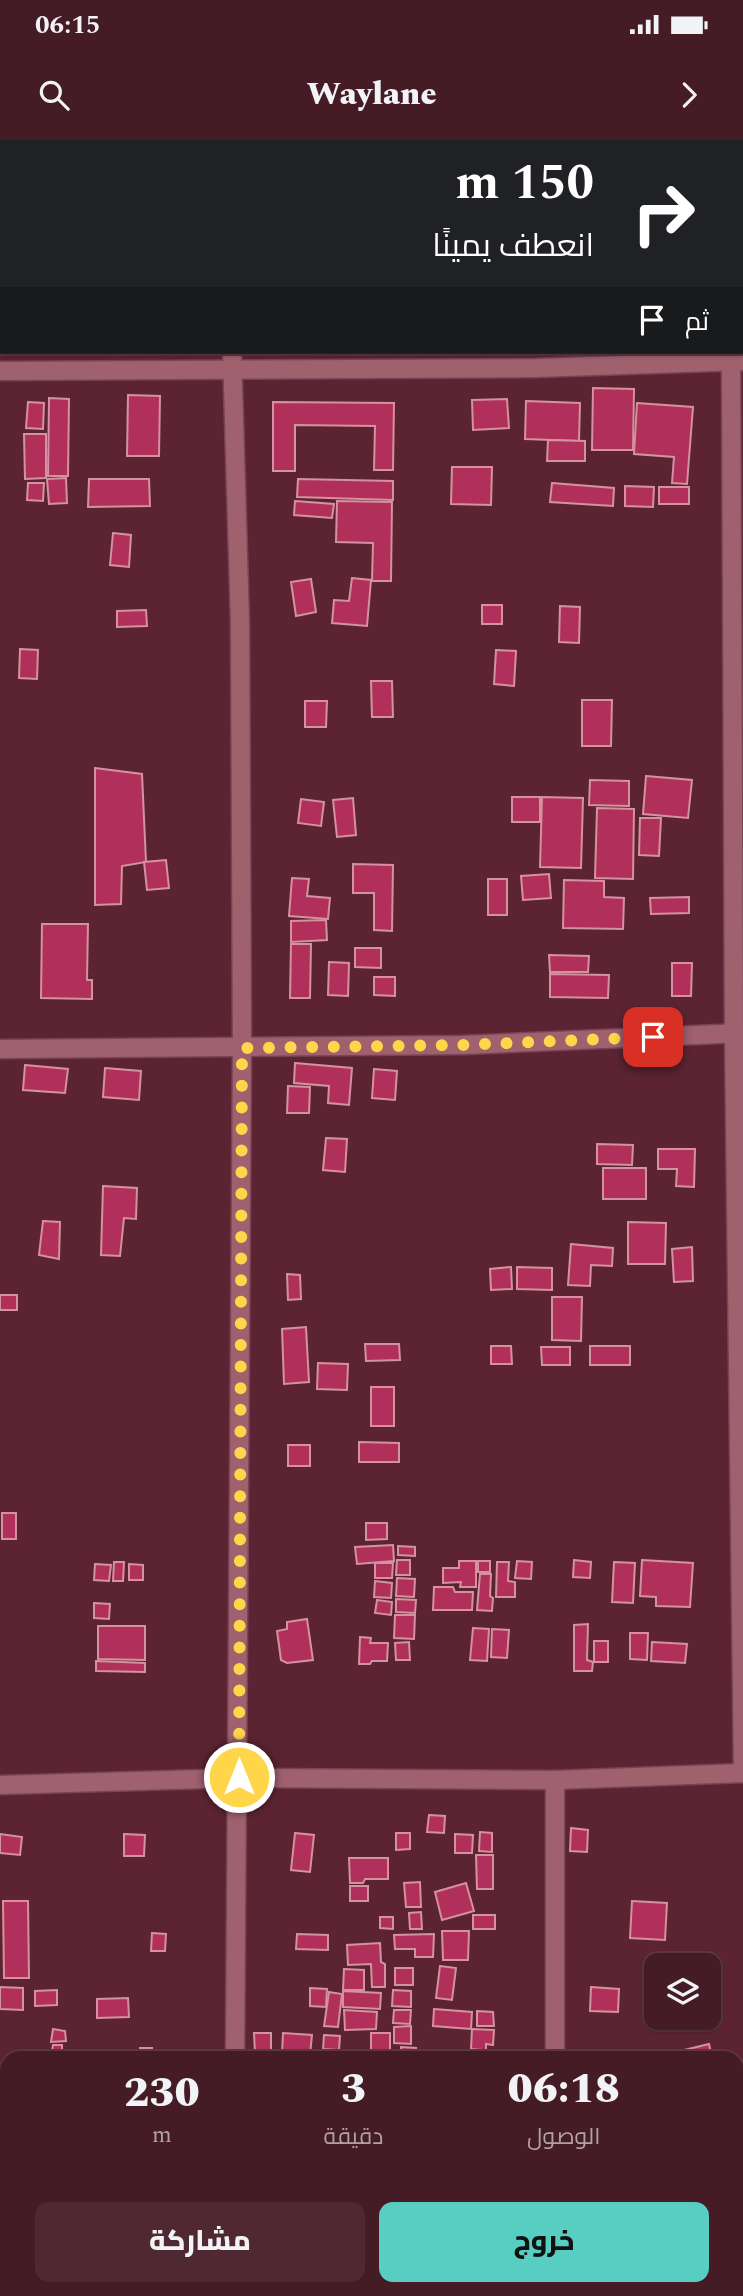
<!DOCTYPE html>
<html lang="ar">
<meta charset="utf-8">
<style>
:root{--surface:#451b26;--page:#4f2832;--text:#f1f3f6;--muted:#b0a1a7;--line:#5d3943;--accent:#57cec1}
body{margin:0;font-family:Spectral,Cairo,serif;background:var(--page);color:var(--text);direction:rtl;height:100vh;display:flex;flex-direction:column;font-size:26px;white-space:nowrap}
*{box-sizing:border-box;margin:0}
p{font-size:23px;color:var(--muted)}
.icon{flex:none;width:38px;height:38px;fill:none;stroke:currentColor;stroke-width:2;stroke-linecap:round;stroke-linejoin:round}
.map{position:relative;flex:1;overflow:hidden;direction:ltr}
.panel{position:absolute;left:0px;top:1911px;width:744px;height:245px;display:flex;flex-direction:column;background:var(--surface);border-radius:21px 21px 0 0;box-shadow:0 2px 5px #0004,0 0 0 2px var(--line);direction:rtl}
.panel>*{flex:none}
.hud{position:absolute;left:0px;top:0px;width:744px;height:214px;box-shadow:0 2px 5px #0004,0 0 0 2px var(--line);direction:rtl;background:#202124;color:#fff;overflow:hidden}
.fabs{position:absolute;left:644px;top:1813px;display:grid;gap:14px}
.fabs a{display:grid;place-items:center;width:77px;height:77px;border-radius:14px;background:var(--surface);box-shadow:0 2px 5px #0004,0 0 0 2px var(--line);font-size:35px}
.pin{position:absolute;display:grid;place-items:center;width:60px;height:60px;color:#fff;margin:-30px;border-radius:14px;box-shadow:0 4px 10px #0006}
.me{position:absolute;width:77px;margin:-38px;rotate:0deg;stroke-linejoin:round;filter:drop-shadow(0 0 5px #0008)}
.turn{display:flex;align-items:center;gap:24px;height:147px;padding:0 35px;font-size:32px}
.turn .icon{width:91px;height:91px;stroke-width:2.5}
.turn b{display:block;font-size:49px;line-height:60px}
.then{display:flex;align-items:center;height:66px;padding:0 35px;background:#0003;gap:14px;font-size:26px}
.eta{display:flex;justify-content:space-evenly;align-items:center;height:119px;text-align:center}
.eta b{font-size:42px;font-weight:800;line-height:49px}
.primary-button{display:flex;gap:14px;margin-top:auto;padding:14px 35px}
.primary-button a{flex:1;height:80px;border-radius:14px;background:var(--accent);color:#111;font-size:28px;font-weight:800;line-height:80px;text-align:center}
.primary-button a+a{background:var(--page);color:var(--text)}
.status{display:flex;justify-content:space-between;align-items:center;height:49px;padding:0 35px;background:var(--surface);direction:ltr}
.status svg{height:19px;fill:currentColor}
header{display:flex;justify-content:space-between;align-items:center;height:91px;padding:0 35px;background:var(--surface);font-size:32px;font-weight:800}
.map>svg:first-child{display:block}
</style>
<div class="status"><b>06:15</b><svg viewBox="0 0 49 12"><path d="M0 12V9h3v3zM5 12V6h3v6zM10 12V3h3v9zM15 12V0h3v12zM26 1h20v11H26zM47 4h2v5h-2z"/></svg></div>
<header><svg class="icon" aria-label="forward" viewBox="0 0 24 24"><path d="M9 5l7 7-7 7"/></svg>Waylane<svg class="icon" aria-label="search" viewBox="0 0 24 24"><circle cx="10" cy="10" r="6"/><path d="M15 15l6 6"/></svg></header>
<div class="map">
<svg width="743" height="2156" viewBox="0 0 743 2156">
<rect width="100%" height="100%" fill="#5c2433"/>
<g fill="#b1305b" stroke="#d4919f" stroke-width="2">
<rect x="333" y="0" width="45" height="2"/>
<path d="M593 248 634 249 633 310H592Z"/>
<path d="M128 255 160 256 159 316H127Z"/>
<path d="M49 258 69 259 68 336H48Z"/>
<path d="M507 259 509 288 473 290 472 260Z"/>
<path d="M526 261 580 263 579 301 525 299Z"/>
<path d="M28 262 44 263 43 289 26 288Z"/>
<path d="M273 262 394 263 393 330H374L375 286 295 285V331H273Z"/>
<path d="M637 263 693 267 687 344 672 343 674 317 634 314Z"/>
<path d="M24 294H46V338L25 339Z"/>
<path d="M548 300 585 301V321H547Z"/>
<path d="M452 327H492L491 365 451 364Z"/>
<path d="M66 338 67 363 49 364 47 339Z"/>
<path d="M89 339H149L150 366 88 367Z"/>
<path d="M298 339 393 341V360L297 357Z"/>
<path d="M28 343H44L43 361 27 360Z"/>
<path d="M552 343 614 348 613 366 550 362Z"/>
<path d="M625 346 654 347 653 367 625 366Z"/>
<rect x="659" y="347" width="30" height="17"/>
<path d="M295 361 334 364 332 378 294 375Z"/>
<path d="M337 361 392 362 391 441H372L373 403 336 402Z"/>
<path d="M113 393 131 395 129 427 110 425Z"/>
<path d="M352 438 371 440 367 486 332 483 334 460 349 461Z"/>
<path d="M311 439 316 472 296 476 291 442Z"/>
<rect x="482" y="465" width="20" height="19"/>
<path d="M560 466 580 467 579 503 559 502Z"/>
<path d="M146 470 147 486 117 487V471Z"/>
<path d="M20 509 38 510 37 539 19 538Z"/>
<path d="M496 510 516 511 514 546 494 544Z"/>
<path d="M371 541H392L393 577H372Z"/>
<path d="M582 560H612L611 606H582Z"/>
<path d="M305 561H327L326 587H305Z"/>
<path d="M95 628 142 634 146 722 122 726 121 764 95 765Z"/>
<path d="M646 636 692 640 688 678 643 674Z"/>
<path d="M590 640 629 641V666L589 665Z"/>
<rect x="512" y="657" width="28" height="25"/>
<path d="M542 657 583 658 581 728 540 727Z"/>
<path d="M353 658 356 695 337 697 333 660Z"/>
<path d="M301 659 324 662 321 686 298 683Z"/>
<path d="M597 668 634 669 633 739 595 738Z"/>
<path d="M640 678H661L659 716 639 715Z"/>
<path d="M166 720 169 748 147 750 144 722Z"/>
<path d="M353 724 393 725 392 791 374 790V753H353Z"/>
<path d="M549 734 551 758 523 760 521 736Z"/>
<path d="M292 738 309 739 307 756 330 758 328 779 289 776Z"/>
<rect x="488" y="739" width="19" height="36"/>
<path d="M564 740 604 741V757L624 758 623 789 563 788Z"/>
<path d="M689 757V773L651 774 650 758Z"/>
<path d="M326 780 327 800 291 802V781Z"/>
<path d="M42 784H88L87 840H92V859L41 858Z"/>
<path d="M291 804H311L310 858H290Z"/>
<path d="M355 808H381V828L355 827Z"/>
<path d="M549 815 589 816 588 832H550Z"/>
<path d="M329 822 349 823 348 856 328 855Z"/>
<path d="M672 823H692L691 856H672Z"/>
<path d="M550 834 609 835 608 858 550 857Z"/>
<path d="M374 837H395V856L374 855Z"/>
<path d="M295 923 352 928 349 965 328 963 329 946 294 943Z"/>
<path d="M25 925 68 929 65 953 23 950Z"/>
<path d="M105 928 141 931 139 960 103 957Z"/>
<path d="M374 929 397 931 395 960 372 958Z"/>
<path d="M288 946 310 947 309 973H287Z"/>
<path d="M326 998 347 999 345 1032 323 1030Z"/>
<path d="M597 1004 633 1005 632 1025 597 1024Z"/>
<path d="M658 1009H695L694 1047 676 1046 677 1029H658Z"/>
<rect x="603" y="1028" width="43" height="31"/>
<path d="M103 1046 137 1048 136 1079 124 1078 120 1116 101 1115Z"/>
<path d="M43 1081 60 1082 59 1119 39 1115Z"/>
<path d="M628 1082 666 1083 665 1124H628Z"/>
<path d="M571 1104 613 1108 612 1126 591 1125 590 1146 568 1145Z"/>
<path d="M692 1107 693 1141 674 1142 672 1109Z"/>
<path d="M511 1127 512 1149 491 1150 490 1129Z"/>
<path d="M517 1127 552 1128V1150L517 1149Z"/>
<path d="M287 1134 300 1135 301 1159 288 1160Z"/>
<rect x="0" y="1155" width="17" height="15"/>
<path d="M552 1157H582L581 1201 552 1200Z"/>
<path d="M306 1187 309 1242 284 1244 282 1189Z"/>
<path d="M365 1204H399L400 1220 366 1221Z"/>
<path d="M491 1206H511L512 1224H491Z"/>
<rect x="590" y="1206" width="40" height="19"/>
<path d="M541 1207H570V1225H542Z"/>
<path d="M318 1223 348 1224 347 1250 317 1249Z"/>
<rect x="371" y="1247" width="23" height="39"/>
<path d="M359 1302 399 1303V1322H359Z"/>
<rect x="288" y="1305" width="22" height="21"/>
<rect x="2" y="1373" width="14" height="26"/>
<path d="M366 1383H387V1399L366 1400Z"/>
<path d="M393 1405 394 1421 357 1424 355 1407Z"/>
<path d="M398 1406 415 1407V1416L398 1415Z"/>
<path d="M397 1420H410V1435H396Z"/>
<path d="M574 1420 591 1422 590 1438 573 1437Z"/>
<path d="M642 1420 693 1423 690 1467 656 1466V1457L640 1456Z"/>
<path d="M459 1421H476V1447H460L461 1442 443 1443V1428H459Z"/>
<rect x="478" y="1421" width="12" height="11"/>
<path d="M517 1421 532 1422 531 1439 515 1438Z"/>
<path d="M114 1422H124L123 1441H113Z"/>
<path d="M497 1422H509L508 1441 515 1442V1457H496Z"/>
<path d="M614 1422 635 1423 633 1463 612 1462Z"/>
<path d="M375 1423H393L392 1438H375Z"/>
<path d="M95 1424 111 1425 109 1441 94 1440Z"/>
<path d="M129 1424 143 1425V1440H129Z"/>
<path d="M480 1434H491L490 1456 493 1458 492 1471 477 1470Z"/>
<path d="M397 1438 415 1439 414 1457 396 1456Z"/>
<path d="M375 1441 392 1443 391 1458 374 1457Z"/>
<path d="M434 1447H453L455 1452H473L472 1470H433Z"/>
<path d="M396 1459 416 1460 415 1473 396 1472Z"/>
<path d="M377 1460 392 1462 391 1475 375 1473Z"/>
<path d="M94 1463 110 1464 109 1479 94 1478Z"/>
<path d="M395 1475H415L414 1499 394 1498Z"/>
<path d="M307 1479 313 1520 287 1523 281 1520 277 1491 287 1489V1482Z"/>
<path d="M588 1484 587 1520 593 1522 592 1531H574V1485Z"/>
<path d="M98 1486H145V1520L98 1519Z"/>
<path d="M473 1488 489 1489 487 1521 470 1520Z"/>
<path d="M492 1489 509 1490 507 1518 491 1517Z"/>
<path d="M630 1493H648L647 1520 630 1519Z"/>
<path d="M360 1497 371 1498 370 1503H388L387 1521H372L370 1524H359Z"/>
<rect x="594" y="1501" width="14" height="21"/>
<path d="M409 1502 410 1520H396L395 1503Z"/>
<path d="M652 1502 687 1504 685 1523 651 1521Z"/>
<path d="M96 1521 145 1523V1532L96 1531Z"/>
<path d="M429 1675 445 1676 444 1693 427 1692Z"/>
<path d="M571 1688 588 1690 587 1712 570 1711Z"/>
<path d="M480 1692 492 1693V1712L479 1711Z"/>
<path d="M295 1693 314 1695 310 1732 291 1730Z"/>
<path d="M396 1693H410V1709L396 1710Z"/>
<path d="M0 1694 22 1697 20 1715 0 1713Z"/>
<path d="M124 1694 145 1695 144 1716H124Z"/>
<path d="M455 1694 473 1695 472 1713H455Z"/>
<path d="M476 1715H493V1749H477Z"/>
<path d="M349 1718H388V1739H365L363 1743H350Z"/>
<path d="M420 1742 421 1767H406L404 1743Z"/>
<path d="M466 1743 474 1771 442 1780 435 1752Z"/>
<rect x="350" y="1746" width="18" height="15"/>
<path d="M3 1761H28L29 1838H4Z"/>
<path d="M632 1761 667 1763 665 1800 630 1798Z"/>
<path d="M421 1772 422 1789H410L409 1773Z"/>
<rect x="473" y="1775" width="22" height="14"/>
<path d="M380 1777H393V1789L380 1788Z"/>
<path d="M442 1791H469L468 1820H443Z"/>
<path d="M152 1793 166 1794 165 1811H151Z"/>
<path d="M297 1794 328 1795V1810L296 1809Z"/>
<path d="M434 1794 433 1817H415V1809H395L394 1795Z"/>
<path d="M380 1803 381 1822 385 1824V1847H372L371 1824 348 1825 347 1805Z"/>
<path d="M440 1826 456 1828 452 1860 436 1858Z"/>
<rect x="395" y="1828" width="18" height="17"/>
<path d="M344 1829 364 1830V1850H343Z"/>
<path d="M0 1847 23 1848V1870L0 1869Z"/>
<path d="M591 1847 619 1849 618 1872 590 1871Z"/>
<path d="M310 1848 327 1849 326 1867 310 1866Z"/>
<path d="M57 1850V1865L35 1866V1851Z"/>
<path d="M393 1850 411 1851V1867L392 1866Z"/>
<path d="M343 1851 381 1853 380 1869 343 1867Z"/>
<path d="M329 1852 342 1854 338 1887 324 1886Z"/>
<path d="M128 1858 129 1877 97 1878V1859Z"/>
<path d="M434 1869 472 1872 471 1889 433 1886Z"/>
<path d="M344 1870 377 1872 376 1889 345 1890Z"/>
<path d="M394 1870H411L410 1884 393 1883Z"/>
<path d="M477 1871 493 1872 494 1886H477Z"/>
<path d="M411 1886V1904L394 1903V1887Z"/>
<path d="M53 1889 65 1891 66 1901 51 1902Z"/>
<path d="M472 1889 494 1890 493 1905 486 1904V1917H480L481 1910 471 1909Z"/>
<path d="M254 1893H271V1912L255 1913Z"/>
<path d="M283 1893 312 1895 310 1915 282 1914Z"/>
<rect x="371" y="1893" width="19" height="17"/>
<path d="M324 1895 340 1896 339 1910 323 1909Z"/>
<path d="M709 1904 712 1918H682L680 1911Z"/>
<path d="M53 1905H62V1917H51Z"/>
<path d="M401 1907 416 1908 415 1918H401Z"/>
<rect x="140" y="1908" width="12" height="10"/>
<path d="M346 1913V1918H325V1914Z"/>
<rect x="371" y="1913" width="18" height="5"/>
<path d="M743 1921V1968L737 1970V1923Z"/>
<path d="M742 2036H743V2072H738Z"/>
<path d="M737 2113H743V2151H724V2149H737Z"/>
<path d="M28 2149H52L53 2156H28Z"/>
<path d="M143 2149H152V2156H136V2151H143Z"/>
<rect x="349" y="2149" width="36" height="7"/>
<path d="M566 2149H583L582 2156 565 2155Z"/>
<path d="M587 2149H660V2153L624 2150 623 2156H587Z"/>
</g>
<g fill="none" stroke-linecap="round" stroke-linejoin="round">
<defs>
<g id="minor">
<path d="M232 0V2"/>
<path d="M537 2V0"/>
<path d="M232 212 240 483 242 908 235 1918"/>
<path d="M731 222 734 893 743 1633"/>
<path d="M0 231 535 228 743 221"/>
<path d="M0 909 464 905 743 893"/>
<path d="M555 1640V1918"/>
<path d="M0 1645 239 1638 555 1640 743 1633"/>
<path d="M737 2004H743"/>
<path d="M557 2149V2156"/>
<path d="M233 2156V2149"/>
</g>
</defs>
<use href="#minor" stroke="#764554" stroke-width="21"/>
<use href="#minor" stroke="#a0616f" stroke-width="18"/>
</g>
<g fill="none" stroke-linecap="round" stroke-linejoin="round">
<path stroke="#ffd54a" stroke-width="12" stroke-dasharray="0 21.6" d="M239 1637 242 908 464 905 653 897"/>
</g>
</svg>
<div class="fabs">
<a><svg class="icon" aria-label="layers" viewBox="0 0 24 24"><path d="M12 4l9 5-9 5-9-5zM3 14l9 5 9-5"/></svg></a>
</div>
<div class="pin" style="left:653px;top:897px;background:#d93025"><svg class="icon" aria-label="arrive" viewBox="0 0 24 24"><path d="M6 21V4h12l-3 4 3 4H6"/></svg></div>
<svg class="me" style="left:239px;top:1637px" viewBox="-20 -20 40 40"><circle r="17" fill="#ffd54a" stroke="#fff" stroke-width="3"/><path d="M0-11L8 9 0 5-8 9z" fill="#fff"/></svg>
<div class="hud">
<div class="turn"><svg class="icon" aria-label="right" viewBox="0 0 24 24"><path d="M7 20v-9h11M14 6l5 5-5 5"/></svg><div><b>150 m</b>انعطف يمينًا</div></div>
<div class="then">ثم<svg class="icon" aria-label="arrive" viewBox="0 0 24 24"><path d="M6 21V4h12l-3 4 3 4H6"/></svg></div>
</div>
<section class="panel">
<div class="eta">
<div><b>06:18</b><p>الوصول</p></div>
<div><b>3</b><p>دقيقة</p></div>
<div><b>230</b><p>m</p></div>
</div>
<div class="primary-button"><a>خروج</a><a>مشاركة</a></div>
</section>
</div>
